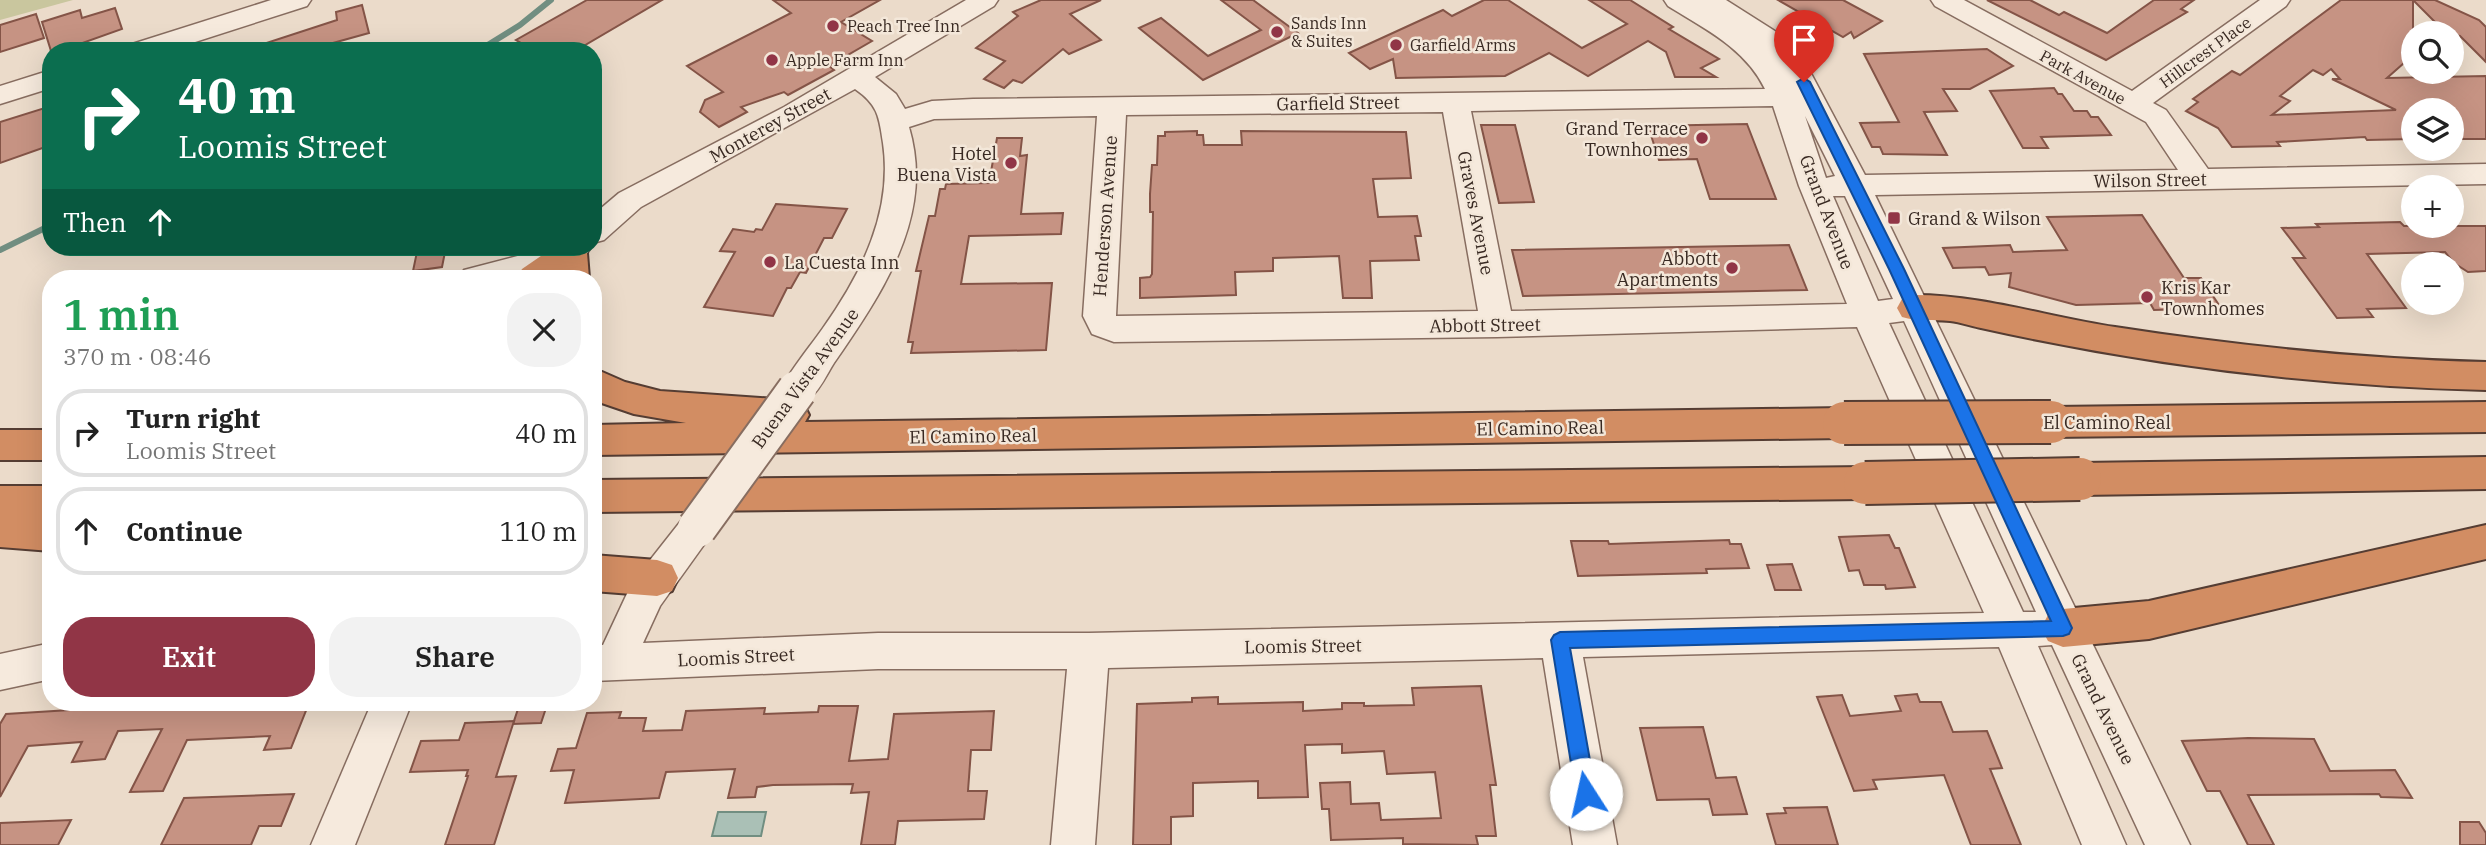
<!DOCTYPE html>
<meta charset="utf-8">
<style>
:root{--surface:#fff;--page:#f2f2f2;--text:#222;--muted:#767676;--line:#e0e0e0;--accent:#913546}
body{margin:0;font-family:"IBM Plex Serif",serif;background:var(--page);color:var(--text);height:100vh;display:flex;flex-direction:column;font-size:26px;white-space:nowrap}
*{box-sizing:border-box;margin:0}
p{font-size:23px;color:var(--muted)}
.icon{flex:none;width:38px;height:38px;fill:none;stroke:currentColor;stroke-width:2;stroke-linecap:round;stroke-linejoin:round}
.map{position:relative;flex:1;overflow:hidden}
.sheet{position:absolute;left:42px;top:270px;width:560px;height:441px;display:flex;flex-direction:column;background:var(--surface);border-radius:28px;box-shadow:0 7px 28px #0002}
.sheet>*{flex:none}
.top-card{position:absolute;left:42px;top:42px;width:560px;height:214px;border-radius:28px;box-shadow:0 7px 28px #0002;background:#0b6e4f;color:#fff;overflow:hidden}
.fabs{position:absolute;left:2401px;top:21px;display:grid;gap:14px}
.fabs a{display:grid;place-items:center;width:63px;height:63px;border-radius:50%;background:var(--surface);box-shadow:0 7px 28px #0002;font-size:35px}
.pin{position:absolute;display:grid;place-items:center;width:60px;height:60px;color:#fff;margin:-72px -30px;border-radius:50% 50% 50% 0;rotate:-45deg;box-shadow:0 0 7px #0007}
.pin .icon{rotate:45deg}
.me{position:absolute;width:77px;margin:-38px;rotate:350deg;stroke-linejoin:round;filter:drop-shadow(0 0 5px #0008)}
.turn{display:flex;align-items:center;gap:24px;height:147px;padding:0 21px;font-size:32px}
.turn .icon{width:91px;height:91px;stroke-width:2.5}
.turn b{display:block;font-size:49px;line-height:60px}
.then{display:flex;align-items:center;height:66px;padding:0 21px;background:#0003;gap:14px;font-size:26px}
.round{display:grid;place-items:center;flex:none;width:74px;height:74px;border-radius:28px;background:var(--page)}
.headline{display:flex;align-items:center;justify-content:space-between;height:119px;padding:0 21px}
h1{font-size:42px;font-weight:600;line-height:52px;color:#1e9e55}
.cta{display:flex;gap:14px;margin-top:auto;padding:14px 21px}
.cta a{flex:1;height:80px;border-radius:28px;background:var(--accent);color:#fff;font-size:28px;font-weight:600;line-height:80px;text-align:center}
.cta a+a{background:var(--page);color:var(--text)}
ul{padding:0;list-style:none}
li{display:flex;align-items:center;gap:21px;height:88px;margin:0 14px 10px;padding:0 7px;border:4px solid var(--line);border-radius:28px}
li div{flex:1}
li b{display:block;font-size:26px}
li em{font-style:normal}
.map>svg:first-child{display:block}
</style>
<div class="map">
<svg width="2486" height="845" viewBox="0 0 2486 845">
<rect width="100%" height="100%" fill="#ebdbca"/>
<path fill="#c9c69e" d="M0 0H73L0 20Z"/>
<path fill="#aac0b6" stroke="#718e81" stroke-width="2" d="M718 812H766L761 836H712Z"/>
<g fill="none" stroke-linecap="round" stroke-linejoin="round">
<g stroke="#718e81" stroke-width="6">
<path d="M478 51 520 25 551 0"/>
<path d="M0 250 51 225"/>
</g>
</g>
<g fill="#c69383" stroke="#845447" stroke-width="2" fill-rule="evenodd">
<path d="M587 0H662L575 51H535L516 40Z"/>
<path d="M773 0H880L841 22 872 41 829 66 834 70 788 95 784 92 741 107 747 112 719 127 700 112 705 100 723 92 687 66 791 13Z"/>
<path d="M1041 0H1101L1070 14 1101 40 1069 54 1063 49 1022 83 1013 80 1004 88 984 79 1005 61 976 48 1018 16 1013 12Z"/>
<path d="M1221 0H1253L1298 33 1203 80 1139 28 1161 18 1208 56 1261 30Z"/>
<path d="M1484 0H1508L1582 48 1627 24 1589 0H1630L1673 27 1669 29 1719 59 1701 68 1716 77H1675L1666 52 1648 41 1588 76 1549 53 1505 76 1396 78 1393 59 1370 69 1349 53 1443 10 1452 16Z"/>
<path d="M1778 0H1843L1882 21 1854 38 1851 32 1843 37Z"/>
<path d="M1987 0H2030L2059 15 2064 12 2107 33 2154 0H2194L2181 9 2187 12 2106 60Z"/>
<path d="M2341 0H2413V55L2387 78 2486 76V139H2452V110H2413V139L2367 140 2365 137 2277 142 2280 146 2232 147 2218 128 2186 111 2198 102 2193 99 2232 71 2240 75ZM2331 69 2340 79H2332L2396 110 2272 115 2290 101 2280 96 2313 70 2323 75Z"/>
<path d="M2413 0H2435L2479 20 2486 27V62L2460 36 2446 33Z"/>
<path d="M362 5 369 33 333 43 336 51H254V47L337 20 336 12Z"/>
<path d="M115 8 122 29 60 51H51L42 22 80 10 82 18Z"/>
<path d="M36 14 44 38 0 52V25Z"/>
<path d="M1987 49 2013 66 1970 89H1943L1957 111 1924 112 1947 155 1883 154 1880 147H1872L1860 123 1899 122 1864 54Z"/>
<path d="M2054 88 2058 94H2062L2074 111H2087L2091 117H2098L2111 135 2041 137 2048 148H2023L1990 91Z"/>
<path d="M51 106V145L0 163V122Z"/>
<path d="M1747 124 1776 199H1710L1697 159 1659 160 1648 126Z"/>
<path d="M1481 125H1515L1534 202 1499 203Z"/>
<path d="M1197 131V135H1203L1204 145H1242L1241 131 1406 132 1411 178 1373 179 1378 217 1417 216 1421 236H1415L1419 260 1370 261 1372 298H1343L1339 256 1273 258V271L1235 272 1236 295 1140 298V278L1150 277 1152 274 1153 212H1150V194L1152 165H1157L1158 136H1165V132Z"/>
<path d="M997 138H1022L1020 156 1027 155 1021 214 1063 213 1061 234 969 236 961 284 1052 283 1046 350 911 353 913 342H908L921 271H916L929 216H935L940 189H945L946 184 989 183Z"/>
<path d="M776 204 847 209 832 238H824L806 273 800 272 791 288H787L773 316 704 307 735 252 720 251 733 229 754 232 756 229 762 230Z"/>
<path d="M2142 215 2184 278H2201L2221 308 2154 310 2150 303 2076 305 2009 287 2011 273 1989 275 1985 267 1953 268 1943 248 2010 245 2013 252 2067 250 2047 217Z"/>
<path d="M2400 222 2404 226H2486V271L2468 272 2454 263 2445 252 2367 254 2406 308 2367 309 2373 317 2337 318 2293 258H2305L2282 228 2319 227 2316 224Z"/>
<path d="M1789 245 1807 290 1523 296 1512 250Z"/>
<path d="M418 247H446L442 267 413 271Z"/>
<path d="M1889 535 1895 548H1899L1915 587 1886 589 1885 585H1864L1859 570 1849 571 1839 537Z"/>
<path d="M1729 540 1730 544H1741L1749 568 1706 569 1707 573 1578 576 1571 541H1608L1609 544Z"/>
<path d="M1792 564 1801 590H1775L1767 565Z"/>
<path d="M1481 686 1496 785H1490L1496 836H1476L1478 845 1403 844V838L1331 840 1329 809H1322L1320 783 1350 782 1351 804 1379 803 1381 820 1441 818 1435 772 1387 774 1384 751 1342 753V744L1305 745 1308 797 1258 798V781L1193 783V816L1171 817V845H1133L1137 704 1192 702V698L1218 697V704L1303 702V711L1342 709V703H1364V706L1414 705 1412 688Z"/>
<path d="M1917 694 1920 702H1941L1953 732 1987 731 2002 768 1990 769 2021 845H1971L1944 775 1873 780 1877 789 1854 791 1817 697 1842 695 1850 716 1901 711 1895 696Z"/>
<path d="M74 702H297L294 709 307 708 291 748 264 750 270 736 187 740 163 791 130 792 162 729 118 731 105 759 72 762 82 742 28 746 0 797V724L6 714 70 710Z"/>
<path d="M548 702 541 723 513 724 520 703Z"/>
<path d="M819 706H858L849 761 888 759 894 714 994 711 991 750H971L968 791H987L984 819 898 821 895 845H861L869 792 851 793 853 784 773 785 757 787 755 797 728 798 735 769 666 772 659 798 565 803 574 770 551 771 558 749 576 748 587 713 621 712 619 718H646L643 731 682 730 686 711 765 708 764 714 818 712Z"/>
<path d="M514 721 496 777 516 776 494 845H445L468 776H466L468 770 410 772 421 741 459 740 465 723Z"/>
<path d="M1703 727 1716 778 1736 777 1747 814 1713 815 1709 799 1657 800 1640 728Z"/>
<path d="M2248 738 2314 739 2330 771 2395 770 2412 798 2381 797 2379 794 2248 795 2274 845H2248L2220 791H2207L2182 741Z"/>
<path d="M294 794 281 826H259L251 845H161L184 798Z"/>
<path d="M1827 807 1838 845H1776L1767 814 1786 813 1784 808Z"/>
<path d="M71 820 58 845H0V823Z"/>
<path d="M2460 822H2479L2486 833V845H2460Z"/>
</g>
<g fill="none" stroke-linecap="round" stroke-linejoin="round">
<defs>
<g id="minor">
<path d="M271 0H311L307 6 167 51H126L129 45Z"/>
<path d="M966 0H998L994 6 875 77 896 94 905 109 932 101 973 99 1765 89C1745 48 1705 29 1668 6L1664 0H1726L1778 33 1806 64 1865 175 2178 170 2146 122 1935 6 1931 0H1964L2132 91 2260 0H2290L2286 6 2153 103 2166 110 2208 169 2486 164V184L1875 195 2190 845H2145L2052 645 2038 646 2126 845H2082L1999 647 1583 657 1617 845H1573L1543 658 1108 668 1095 845H1051L1067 669H878L593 681V645H603L632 583 684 517 697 513 710 517 716 528 660 606 643 643 878 633H1089L1984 613 1857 327 1497 337 1114 342 1092 334 1083 316 1097 116 934 119 909 127C916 151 918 176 914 201 905 260 868 314 834 363 827 374 820 390 810 398 802 405 793 402 785 399L780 390C792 368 809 348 823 328 862 273 893 211 883 143 879 116 878 105 855 89L641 207 604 240 593 243V215L619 193 784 107ZM1773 106 1799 186 1847 304 1511 311 1471 111ZM1443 112 1478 311 1116 316 1126 115ZM1805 116 1835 176 1826 178ZM1833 196H1845L1893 299 1878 301ZM1904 321 2036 612H2023L1889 323Z"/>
<path d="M51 70V88L0 104V86Z"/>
<path d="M552 247H588L590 249C573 278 490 279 459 278L464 270Z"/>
<path d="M51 643V679L0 690V654Z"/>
<path d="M372 702H412L355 845H311Z"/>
</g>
<g id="highway">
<path d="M554 247H584L587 253 589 278H517L522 269Z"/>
<path d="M1915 295C1982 295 2048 317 2115 327 2238 346 2361 359 2486 362V390C2316 386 2147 365 1981 328 1971 326 1960 322 1950 321 1933 319 1918 322 1902 317L1897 308 1902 299Z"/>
<path d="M593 368 625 382 660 391 790 400 804 405 809 415 805 422 1844 408 1858 412 1863 423 1858 434 1844 438 593 455V425L686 423 634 414 593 400Z"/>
<path d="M2486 402V432L2051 437 2037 433 2032 422 2037 411 2051 407Z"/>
<rect x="0" y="430" width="51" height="30"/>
<path d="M2486 457V489L2080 495 2066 490 2060 479 2066 468 2080 463Z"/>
<path d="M1865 467 1879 472 1885 483 1879 494 1865 499 593 512V480Z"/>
<path d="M0 486H51V551L0 547Z"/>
<path d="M2486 525V559L2149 639 2063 647 2048 641 2041 628 2048 615 2063 609 2149 601Z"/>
<path d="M593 555 657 560 672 565 678 578 672 591 657 596 593 591Z"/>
</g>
</defs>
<use href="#minor" stroke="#876d60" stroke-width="3"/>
<use href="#highway" stroke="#553d33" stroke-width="4"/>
<use href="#minor" fill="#f6eadd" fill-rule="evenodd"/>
<use href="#highway" fill="#d28d63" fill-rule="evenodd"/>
<defs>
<path id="minor-bridge" d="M697 528 797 390"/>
<g id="highway-bridge">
<path d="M1844 423 2051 422"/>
<path d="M1865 483 2080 479"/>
</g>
</defs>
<use href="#minor-bridge" stroke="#876d60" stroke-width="42" stroke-linecap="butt"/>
<use href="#highway-bridge" stroke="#553d33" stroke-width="46" stroke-linecap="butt"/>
<use href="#minor-bridge" stroke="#f6eadd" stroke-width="38"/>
<use href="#highway-bridge" stroke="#d28d63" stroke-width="42"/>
</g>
<path fill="#1a73e8" stroke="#114b97" stroke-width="2" d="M1804 78 1810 82 1904 269 2072 628 2069 634 2063 636 1570 648 1596 794 1593 800 1586 803 1579 800 1576 794 1551 640 1554 635 1560 632 2051 621 1889 269 1797 82Z"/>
<g fill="#913546" stroke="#f3e7d9" stroke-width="2.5">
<circle cx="833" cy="26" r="7"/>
<circle cx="1277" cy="32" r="7"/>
<circle cx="1396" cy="45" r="7"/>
<circle cx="772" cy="60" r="7"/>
<circle cx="1702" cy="138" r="7"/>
<circle cx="1011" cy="163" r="7"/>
<rect x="1887" y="211" width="14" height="14" rx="3.5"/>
<circle cx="770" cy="262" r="7"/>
<circle cx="1732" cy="268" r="7"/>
<circle cx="2147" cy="297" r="7"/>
</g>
<g text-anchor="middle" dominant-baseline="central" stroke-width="5" stroke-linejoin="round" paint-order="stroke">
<g font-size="16" fill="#382922" stroke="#f3e7d9" text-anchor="start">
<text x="1291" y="23">Sands Inn<tspan x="1291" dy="18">&amp; Suites</tspan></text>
<text x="847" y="26">Peach Tree Inn</text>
<text x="1410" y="45">Garfield Arms</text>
<text x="786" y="60">Apple Farm Inn</text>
</g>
<g font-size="16" fill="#382922" stroke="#f3e7d9">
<text transform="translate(2205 52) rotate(-36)">Hillcrest Place</text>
<text transform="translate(2083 77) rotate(29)">Park Avenue</text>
</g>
<g font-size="18" fill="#382922" stroke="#f3e7d9">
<text transform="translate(1338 103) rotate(-1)">Garfield Street</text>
<text transform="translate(770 125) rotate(-29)">Monterey Street</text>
<text transform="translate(2150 180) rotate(-1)">Wilson Street</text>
<text transform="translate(1827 212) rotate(69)">Grand Avenue</text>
<text transform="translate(1476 213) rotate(79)">Graves Avenue</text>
<text transform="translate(1105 216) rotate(-86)">Henderson Avenue</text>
<text transform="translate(1485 325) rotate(-1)">Abbott Street</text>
<text transform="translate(805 378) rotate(-54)">Buena Vista Avenue</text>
<text x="2107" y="422">El Camino Real</text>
<text transform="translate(1540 428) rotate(-1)">El Camino Real</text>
<text transform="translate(973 436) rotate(-1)">El Camino Real</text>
<text transform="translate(1303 646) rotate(-1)">Loomis Street</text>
<text transform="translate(736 657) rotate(-3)">Loomis Street</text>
<text transform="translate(2103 709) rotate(64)">Grand Avenue</text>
</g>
<g font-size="18" fill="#382922" stroke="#f3e7d9" text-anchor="end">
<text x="1688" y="128">Grand Terrace<tspan x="1688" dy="21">Townhomes</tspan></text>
<text x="997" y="153">Hotel<tspan x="997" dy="21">Buena Vista</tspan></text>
<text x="1908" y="218" text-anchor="start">Grand &amp; Wilson</text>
<text x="1718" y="258">Abbott<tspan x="1718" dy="21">Apartments</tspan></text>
<text x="784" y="262" text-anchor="start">La Cuesta Inn</text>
<text x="2161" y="287" text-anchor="start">Kris Kar<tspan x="2161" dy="21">Townhomes</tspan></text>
</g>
</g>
</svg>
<div class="fabs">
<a><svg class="icon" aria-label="search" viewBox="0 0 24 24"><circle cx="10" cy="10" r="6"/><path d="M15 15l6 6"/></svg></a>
<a><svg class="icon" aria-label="layers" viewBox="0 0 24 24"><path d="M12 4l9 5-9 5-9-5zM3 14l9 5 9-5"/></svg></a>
<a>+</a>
<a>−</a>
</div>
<div class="pin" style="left:1804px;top:82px;background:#d93025"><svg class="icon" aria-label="arrive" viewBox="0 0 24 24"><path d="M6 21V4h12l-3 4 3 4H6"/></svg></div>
<svg class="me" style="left:1586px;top:794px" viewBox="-20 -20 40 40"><circle r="19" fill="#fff"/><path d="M0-13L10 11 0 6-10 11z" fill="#1a73e8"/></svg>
<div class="top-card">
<div class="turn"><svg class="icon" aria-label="right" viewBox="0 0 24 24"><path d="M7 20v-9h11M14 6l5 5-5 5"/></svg><div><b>40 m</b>Loomis Street</div></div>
<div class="then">Then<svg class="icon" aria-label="ahead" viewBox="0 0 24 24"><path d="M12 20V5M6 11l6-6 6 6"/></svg></div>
</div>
<section class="sheet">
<div class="headline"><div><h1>1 min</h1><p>370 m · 08:46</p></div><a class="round"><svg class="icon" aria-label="close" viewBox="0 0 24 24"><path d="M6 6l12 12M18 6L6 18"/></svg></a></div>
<ul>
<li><svg class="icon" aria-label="right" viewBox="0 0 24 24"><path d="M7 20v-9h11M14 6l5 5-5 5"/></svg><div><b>Turn right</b><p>Loomis Street</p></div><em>40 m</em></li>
<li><svg class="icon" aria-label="ahead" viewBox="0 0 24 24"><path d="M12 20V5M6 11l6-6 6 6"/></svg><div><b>Continue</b></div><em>110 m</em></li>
</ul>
<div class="cta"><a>Exit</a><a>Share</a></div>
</section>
</div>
